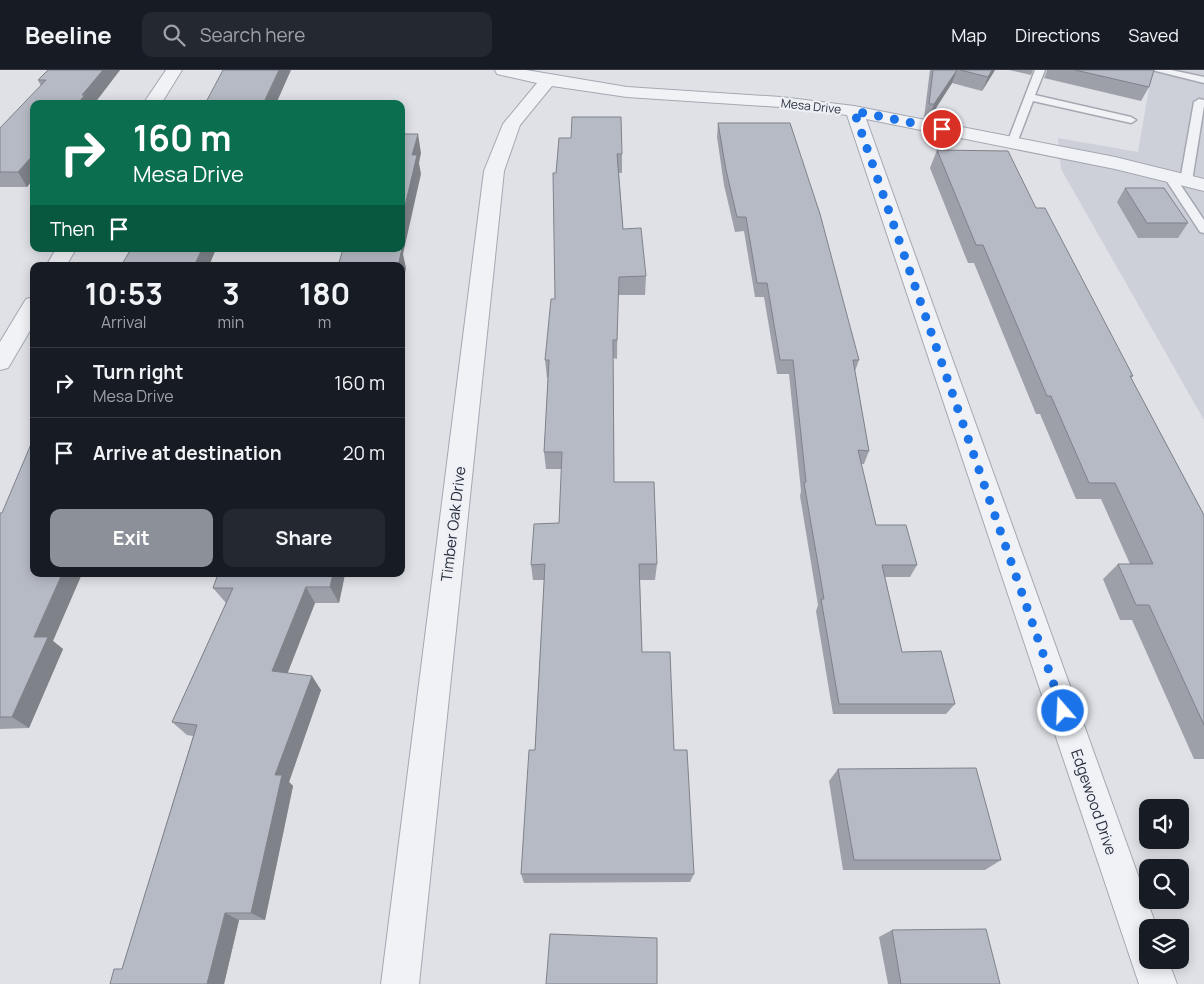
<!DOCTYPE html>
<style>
:root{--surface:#171b24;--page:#242831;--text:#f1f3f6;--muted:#9ea1a6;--line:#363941;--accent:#8c9099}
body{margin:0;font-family:Manrope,sans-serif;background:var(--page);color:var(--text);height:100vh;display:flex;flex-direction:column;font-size:19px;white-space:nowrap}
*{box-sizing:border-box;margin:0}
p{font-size:16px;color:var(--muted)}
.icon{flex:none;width:28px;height:28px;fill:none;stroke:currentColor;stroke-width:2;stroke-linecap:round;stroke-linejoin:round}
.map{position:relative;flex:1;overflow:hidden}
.sheet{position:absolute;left:30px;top:192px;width:375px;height:315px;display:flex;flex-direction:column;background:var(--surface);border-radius:10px;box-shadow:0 2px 12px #0003}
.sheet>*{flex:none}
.top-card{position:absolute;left:30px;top:30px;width:375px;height:152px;border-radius:10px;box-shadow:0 2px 12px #0003;background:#0b6e4f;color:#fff;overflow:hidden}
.buttons{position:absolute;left:1139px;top:729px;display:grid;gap:10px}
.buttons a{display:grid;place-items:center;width:50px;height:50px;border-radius:10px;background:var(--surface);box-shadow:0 2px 12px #0003;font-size:25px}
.pin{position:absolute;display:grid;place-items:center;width:42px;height:42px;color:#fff;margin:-21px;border:2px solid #fff;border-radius:50%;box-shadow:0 1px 5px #0007}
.me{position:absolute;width:55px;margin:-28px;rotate:341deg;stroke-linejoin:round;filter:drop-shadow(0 0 4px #0008)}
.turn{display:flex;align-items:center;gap:18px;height:105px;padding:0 20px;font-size:22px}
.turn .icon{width:65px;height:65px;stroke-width:2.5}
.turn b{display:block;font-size:35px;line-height:42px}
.then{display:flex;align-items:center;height:48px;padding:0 20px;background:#0003;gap:10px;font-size:19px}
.eta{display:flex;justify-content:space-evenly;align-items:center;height:85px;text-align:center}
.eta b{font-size:30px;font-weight:700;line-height:35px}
.action{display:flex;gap:10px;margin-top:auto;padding:10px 20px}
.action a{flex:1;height:58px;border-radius:10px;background:var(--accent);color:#fff;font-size:20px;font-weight:700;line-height:58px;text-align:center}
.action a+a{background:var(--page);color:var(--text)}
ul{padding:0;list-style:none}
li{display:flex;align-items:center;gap:15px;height:70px;padding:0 20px;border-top:1px solid var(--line)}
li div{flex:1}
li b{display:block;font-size:19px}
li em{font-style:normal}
header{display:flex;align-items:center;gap:30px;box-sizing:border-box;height:70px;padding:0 25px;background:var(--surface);border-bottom:1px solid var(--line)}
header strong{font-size:24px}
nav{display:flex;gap:28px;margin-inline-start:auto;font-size:18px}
.search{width:350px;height:45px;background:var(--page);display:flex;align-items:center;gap:12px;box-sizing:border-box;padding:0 18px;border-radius:10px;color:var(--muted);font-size:19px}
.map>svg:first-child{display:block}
</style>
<header>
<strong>Beeline</strong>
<div class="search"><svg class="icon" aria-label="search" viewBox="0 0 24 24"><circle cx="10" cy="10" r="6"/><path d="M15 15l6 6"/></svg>Search here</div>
<nav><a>Map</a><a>Directions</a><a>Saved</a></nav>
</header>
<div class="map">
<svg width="1204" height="914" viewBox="0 0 1204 914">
<rect width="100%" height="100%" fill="#dfe1e7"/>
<path fill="#cdd0d9" d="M1118 0H1204V350L1061 99 1058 68 1138 82 1151 7Z"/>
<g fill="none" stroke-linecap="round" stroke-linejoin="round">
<defs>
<g id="lane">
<path d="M1035 0H1045L1035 25 1131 47 1136 50 1131 53 1033 31 1017 73 1016 75H1008L1007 73Z"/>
<path d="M1152 0H1171L1204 7V13Z"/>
<path d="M1199 29 1204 30V36L1192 111 1186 114 1180 111 1194 32Z"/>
<path d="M1170 104 1174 105 1204 150V163L1200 162 1164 107Z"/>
</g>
<g id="street">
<path d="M166 0H182L161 34H143Z"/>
<path d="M495 0H526L627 17 781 27 854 36 1115 87 1204 109V121L1115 99 866 49 1157 858H1148V890H1168L1177 914H1139L847 45 781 37 627 27 552 16 520 55 504 101 419 914H381L484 101 503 54 537 13 497 4Z"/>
<path d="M56 179H76L66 196H46Z"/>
<path d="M34 227V254L8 298 0 300V272L26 229Z"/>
</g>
</defs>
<use href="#lane" stroke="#a4a8b1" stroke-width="3"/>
<use href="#street" stroke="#a4a8b1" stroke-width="2"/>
<use href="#lane" fill="#f1f2f6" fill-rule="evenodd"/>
<use href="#street" fill="#f1f2f6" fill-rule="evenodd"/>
</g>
<g fill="#9da0a9">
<path d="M48 0H120L94 34H34V108L27 117H0V58L41 16 38 10Z"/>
<path d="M930 0H995L982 21 952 13 929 49 924 48Z"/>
<path d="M1009 0H1033L1031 5Z"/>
<path d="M1046 0H1154L1149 17 1141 31 1044 8 1047 1Z"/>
<path d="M718 53 859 290 855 301 869 381 864 394H861L876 455 917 495 910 507H885L902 582 955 634 946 644H833L816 541 818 535 800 426 801 421 789 304H777L764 227H755L744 161 735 162 724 115 717 67Z"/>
<path d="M559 68 622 84V103H619L623 159 646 206 645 225H618L617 289 613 288 614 412 657 494 655 510H640L642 582 674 680 694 804 690 812 524 813 521 804 535 680 544 510H533L531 495 559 453 562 399H546L544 382 548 308H547L545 290 555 229 556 103Z"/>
<path d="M937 80 1036 138 1133 306 1131 308 1204 445V689H1194L1132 550H1120L1103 509 1118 494H1130L1101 429H1076L1040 344H1036L974 193H968L930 98Z"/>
<path d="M1125 118 1188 153 1178 168H1138L1117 132Z"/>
<path d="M0 443H2L53 571 63 579 29 658 0 659Z"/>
<path d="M345 504 339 533H315L287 603 321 620 289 712 293 716 265 850H239L224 914H110L122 899 193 666 187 665 172 652 226 533 213 518Z"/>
<path d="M838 699 1001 790 985 800H843L829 711Z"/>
<path d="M892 860 1000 914H888L879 867Z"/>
</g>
<g fill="#7f8289">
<path d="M103 0H120L94 34H77L82 25Z"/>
<path d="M279 0H291L276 34H263Z"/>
<path d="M957 0 952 13 929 49 934 34Z"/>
<path d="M992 0H995L982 21 988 7Z"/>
<path d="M418 64 421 83 419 93 421 104 403 184 406 198 401 223V196H398L395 179H401V153L412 85Z"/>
<path d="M34 84V108L27 117 18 102Z"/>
<path d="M202 179H216L209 196H194Z"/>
<path d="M62 504H82L53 571 63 579 29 658 12 647 34 567Z"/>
<path d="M333 504H345L339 533 330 517Z"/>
<path d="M306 517 315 533 283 615 272 601Z"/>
<path d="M312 606 321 620 289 712 293 716 265 850 251 843 275 705Z"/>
<path d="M225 843 239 850 224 914H207Z"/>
</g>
<g fill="#b6bac4" stroke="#7f8289">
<path d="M48 0H103L82 25H85L77 34H34V84L18 102H0V58L46 10H38Z"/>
<path d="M223 0H279L263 34H205Z"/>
<path d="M933 0H957L934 34H929Z"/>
<path d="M960 0H992L988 7Z"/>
<path d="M1075 0H1154L1149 17Z"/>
<path d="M572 47H621L622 84H617L623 159 641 158 646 206 619 207 617 270H613L614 412H654L657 494H639L642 582H670L674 680H687L694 804H521L529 680H535L545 494 531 495 534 454 559 453 562 382H544L549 290H545L551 229H555L553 103H556L559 68H571Z"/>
<path d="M718 53H790L820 144 859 290H853L869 381 858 380 876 455H906L917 495H882L902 582 941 581 955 634H839L821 529H824L804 413 806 412 793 290H780L767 213H757L746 147H737L726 100Z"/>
<path d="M401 64H418L412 85H417L401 153Z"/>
<path d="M937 80 1008 81 1036 138H1045L1133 306H1130L1204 445V655L1149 535H1136L1118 494H1153L1115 413H1089L1051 326H1047L983 175H976Z"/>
<path d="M1125 118H1164L1188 153H1147Z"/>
<path d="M131 179H202L194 196H121Z"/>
<path d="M343 179H402L398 196H338Z"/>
<path d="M34 367V504H62L34 567H48L12 647H0V443H2Z"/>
<path d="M218 504H333L330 517H306L272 601 312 606 275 705H282L251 843H225L207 914H110L114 899H122L197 655 172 652 233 518H213Z"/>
<path d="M976 698 1001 790H854L838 699Z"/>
<path d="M986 859 1000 914H901L892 860Z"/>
<path d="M550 864 657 868V914H546Z"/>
</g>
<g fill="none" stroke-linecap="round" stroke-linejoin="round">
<path stroke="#1a73e8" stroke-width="9" stroke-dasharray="0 16.2" d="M942 59 854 41 1063 641"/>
</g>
<g text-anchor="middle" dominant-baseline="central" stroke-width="4.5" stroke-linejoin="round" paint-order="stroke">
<g font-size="12" fill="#282e3e" stroke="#eef0f5">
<text transform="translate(811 36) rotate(6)">Mesa Drive</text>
</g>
<g font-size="15" fill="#282e3e" stroke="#eef0f5">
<text transform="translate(453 454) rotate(-83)">Timber Oak Drive</text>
<text transform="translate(1094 732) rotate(71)">Edgewood Drive</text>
</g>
</g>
</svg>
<div class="buttons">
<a><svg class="icon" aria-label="sound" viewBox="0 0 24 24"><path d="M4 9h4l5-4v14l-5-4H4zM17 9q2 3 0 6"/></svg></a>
<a><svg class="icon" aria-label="search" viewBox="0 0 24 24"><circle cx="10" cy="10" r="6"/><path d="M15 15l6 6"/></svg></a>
<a><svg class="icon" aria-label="layers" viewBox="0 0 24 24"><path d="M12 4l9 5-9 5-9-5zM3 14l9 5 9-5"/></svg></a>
</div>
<div class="pin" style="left:942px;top:59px;background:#d93025"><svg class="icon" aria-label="arrive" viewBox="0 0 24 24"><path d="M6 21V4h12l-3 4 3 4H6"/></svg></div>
<svg class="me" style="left:1063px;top:641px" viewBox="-20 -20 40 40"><circle r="17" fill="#1a73e8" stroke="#fff" stroke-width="3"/><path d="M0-11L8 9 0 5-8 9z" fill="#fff"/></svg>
<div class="top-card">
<div class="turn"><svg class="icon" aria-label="right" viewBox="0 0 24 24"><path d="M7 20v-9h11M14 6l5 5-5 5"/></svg><div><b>160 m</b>Mesa Drive</div></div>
<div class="then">Then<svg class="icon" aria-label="arrive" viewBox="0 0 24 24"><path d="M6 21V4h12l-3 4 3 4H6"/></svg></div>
</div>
<section class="sheet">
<div class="eta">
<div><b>10:53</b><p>Arrival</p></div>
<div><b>3</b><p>min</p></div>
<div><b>180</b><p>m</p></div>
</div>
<ul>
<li><svg class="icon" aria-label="right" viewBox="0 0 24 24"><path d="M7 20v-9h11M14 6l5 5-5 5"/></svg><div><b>Turn right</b><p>Mesa Drive</p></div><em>160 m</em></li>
<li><svg class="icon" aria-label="arrive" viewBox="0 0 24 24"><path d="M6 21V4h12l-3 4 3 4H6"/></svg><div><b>Arrive at destination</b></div><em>20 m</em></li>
</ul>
<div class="action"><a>Exit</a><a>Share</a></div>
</section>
</div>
